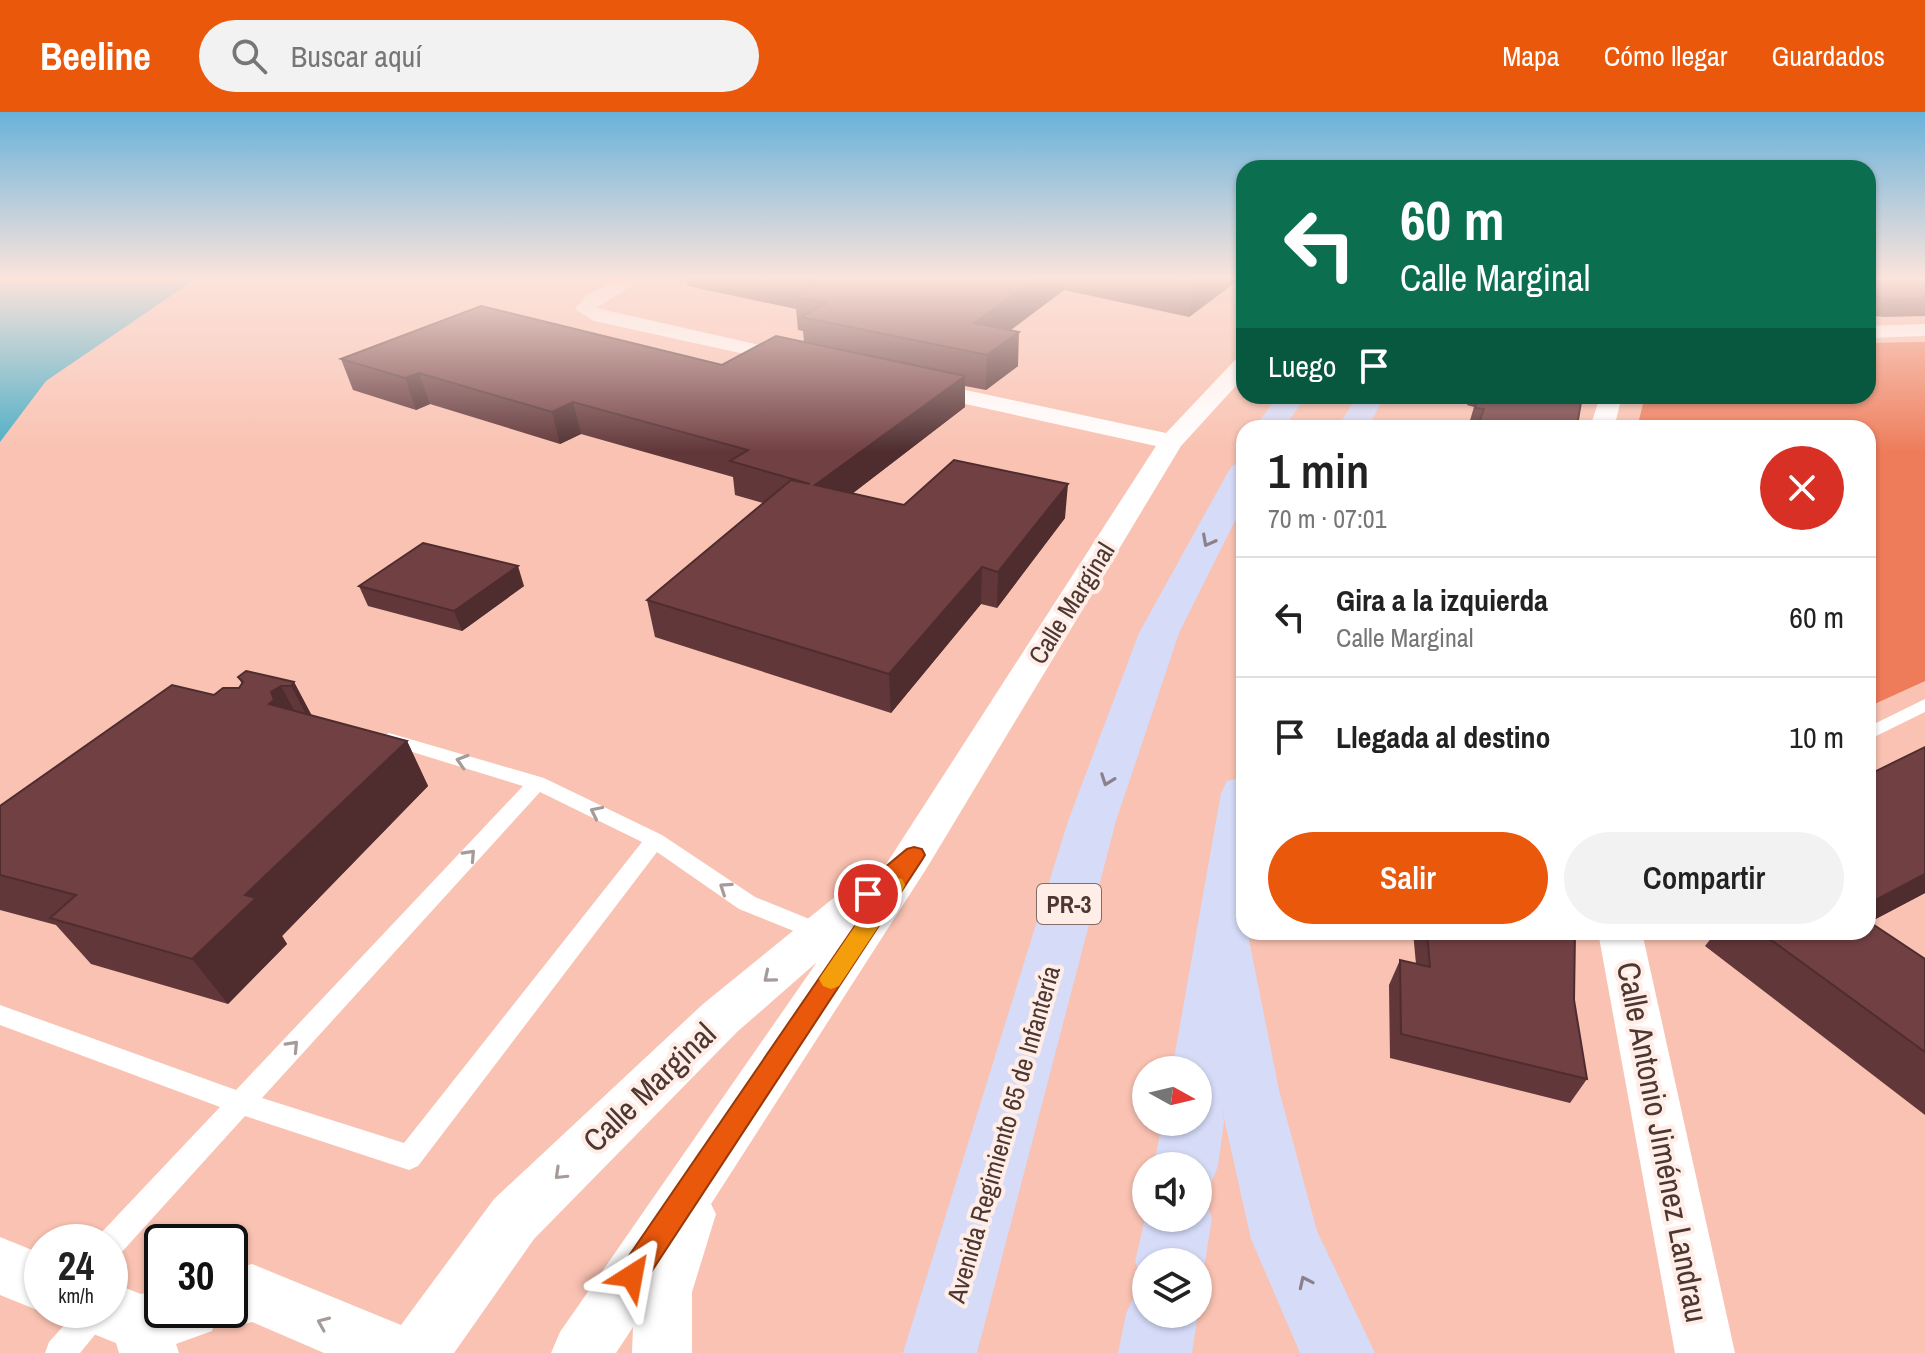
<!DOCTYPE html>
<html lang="es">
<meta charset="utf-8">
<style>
:root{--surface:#fff;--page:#f2f2f2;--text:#222;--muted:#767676;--line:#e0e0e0;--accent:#ea580c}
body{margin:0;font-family:"Archivo Narrow",sans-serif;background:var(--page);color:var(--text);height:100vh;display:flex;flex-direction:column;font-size:30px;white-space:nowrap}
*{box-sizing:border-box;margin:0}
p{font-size:26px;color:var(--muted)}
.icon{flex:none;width:44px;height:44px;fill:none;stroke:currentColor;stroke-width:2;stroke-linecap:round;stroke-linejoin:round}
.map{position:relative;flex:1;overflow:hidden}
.panel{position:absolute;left:1236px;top:308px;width:640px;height:520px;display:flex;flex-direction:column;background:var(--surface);border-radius:24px;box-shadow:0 2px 6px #0004}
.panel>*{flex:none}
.top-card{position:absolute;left:1236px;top:48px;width:640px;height:244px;border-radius:24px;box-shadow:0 2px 6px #0004;background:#0b6e4f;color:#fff;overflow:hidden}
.needle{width:52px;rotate:98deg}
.buttons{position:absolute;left:1132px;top:944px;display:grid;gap:16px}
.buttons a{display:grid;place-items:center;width:80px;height:80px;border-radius:50%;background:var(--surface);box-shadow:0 2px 6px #0004;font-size:40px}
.speed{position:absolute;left:24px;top:1112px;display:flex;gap:16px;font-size:40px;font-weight:700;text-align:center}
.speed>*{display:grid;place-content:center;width:104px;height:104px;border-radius:50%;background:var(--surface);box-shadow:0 2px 6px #0004;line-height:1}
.speed small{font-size:20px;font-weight:400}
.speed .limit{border:4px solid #111;border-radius:12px;background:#fff;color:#111}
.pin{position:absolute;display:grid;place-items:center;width:68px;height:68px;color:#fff;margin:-34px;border:4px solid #fff;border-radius:50%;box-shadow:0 2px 8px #0007}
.me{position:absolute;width:88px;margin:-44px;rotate:34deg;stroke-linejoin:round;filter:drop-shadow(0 0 6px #0008)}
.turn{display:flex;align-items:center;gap:28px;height:168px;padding:0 32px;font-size:36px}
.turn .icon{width:104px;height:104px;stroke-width:2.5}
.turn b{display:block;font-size:56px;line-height:68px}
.then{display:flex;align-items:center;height:76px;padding:0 32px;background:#0003;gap:16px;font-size:30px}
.round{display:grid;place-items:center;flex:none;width:84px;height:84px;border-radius:42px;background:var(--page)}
.head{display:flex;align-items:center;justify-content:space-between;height:136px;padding:0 32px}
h1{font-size:48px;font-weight:600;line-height:60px}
.cta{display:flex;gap:16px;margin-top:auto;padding:16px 32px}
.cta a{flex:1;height:92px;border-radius:48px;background:var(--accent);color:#fff;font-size:32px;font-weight:600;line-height:92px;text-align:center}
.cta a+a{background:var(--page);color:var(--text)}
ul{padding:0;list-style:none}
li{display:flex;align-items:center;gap:24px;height:120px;padding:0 32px;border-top:2px solid var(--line)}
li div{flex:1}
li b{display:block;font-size:30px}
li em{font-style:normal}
header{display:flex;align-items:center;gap:48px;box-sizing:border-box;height:112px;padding:0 40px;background:var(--accent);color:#fff}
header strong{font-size:38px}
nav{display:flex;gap:44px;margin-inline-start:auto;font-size:28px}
.search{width:560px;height:72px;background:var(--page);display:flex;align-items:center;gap:20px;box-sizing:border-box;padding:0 28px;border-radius:44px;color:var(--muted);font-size:30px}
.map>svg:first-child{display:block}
</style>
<header>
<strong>Beeline</strong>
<div class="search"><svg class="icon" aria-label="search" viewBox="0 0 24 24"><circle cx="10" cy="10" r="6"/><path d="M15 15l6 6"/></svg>Buscar aquí</div>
<nav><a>Mapa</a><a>Cómo llegar</a><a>Guardados</a></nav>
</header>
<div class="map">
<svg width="1925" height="1241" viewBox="0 0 1925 1241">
<rect width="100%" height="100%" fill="#f9c2b2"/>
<path fill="#ee7c5b" d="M1925 230V569L1868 595V316H1637L1645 284H1868V231Z"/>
<path fill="#4caec6" d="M0 166H197L46 269 0 330Z"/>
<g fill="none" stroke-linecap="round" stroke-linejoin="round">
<g fill="#fff" fill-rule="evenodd">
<path d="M1925 587V600L1868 628V615Z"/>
<path d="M389 621 544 666 662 723 755 785 829 815 832 821 829 827 821 830 739 797 657 740 418 1054 409 1058 245 1004 120 1142 110 1146V1130H97L100 1122 220 995 0 913V893L236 978 523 674 383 631 380 627ZM540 680 642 730 404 1031 262 986Z"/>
<path d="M110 1194 112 1198 107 1208 80 1241H45L49 1230 78 1198H110Z"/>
</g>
<g fill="#fff" fill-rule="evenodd">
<path d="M620 166H644L596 196 799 242 810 248 799 254 594 209 575 197 587 183Z"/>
<path d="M1925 212V224L1868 226V214Z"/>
<path d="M1244 246V265L1181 334 928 754 711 1092 716 1102 692 1180V1241H632L633 1215 616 1241H551L560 1220 817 850 737 920 534 1127 454 1241H324L252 1210 230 1216 215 1210 212 1219 176 1232 179 1241H119L116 1231 86 1219 78 1198H110V1170L141 1182 162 1177V1198H230V1158L252 1152 401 1213 494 1087 703 892 868 758 885 754 1156 334 911 280 908 275 911 270 919 268 1166 321 1236 247Z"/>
<path d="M1600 284H1622L1614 316H1590Z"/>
<path d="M1598 820H1642L1735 1241H1675Z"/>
<path d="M0 1125 42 1142V1198H46L42 1200 0 1183Z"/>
</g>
<g fill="#d6dbf8" fill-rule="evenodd">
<path d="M1278 284H1306L1284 316H1254Z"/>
<path d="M1357 284H1385L1367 316H1337Z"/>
<path d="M1244 351V391L1179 521 1116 709 977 1241H903L1068 709 1139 521 1228 360 1233 353Z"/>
<path d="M1244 665V820H1250L1249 828 1279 978 1317 1119 1375 1241H1300L1251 1127 1222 997 1224 1010 1218 1054 1209 1076 1198 1081 1202 1082 1212 1106 1205 1150 1198 1166V1150H1146V1202H1198L1192 1241H1118L1126 1202 1137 1177 1145 1173 1135 1150 1146 1102V1106H1198V1054H1154L1162 1010H1198V958H1172L1221 681 1227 669Z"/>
</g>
</g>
<g fill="#61373a">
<path d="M686 166H1241L1189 205 1064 178 1011 218 1018 254 986 278 965 274V295L853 381 904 393 1065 406 997 496 981 492 891 601 655 525 647 488 763 391 735 383 733 365 581 322 560 332 430 292 416 298 353 278 341 247 722 253 804 230 803 219 798 218 796 197 688 174Z"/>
<path d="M1868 166H1925V204L1884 205 1868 203Z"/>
<path d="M1470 284H1582L1576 316 1468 315 1474 295 1467 293Z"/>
<path d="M359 474H524L462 519 368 494Z"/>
<path d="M1868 518 1874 543 1868 551Z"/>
<path d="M238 565 294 570 311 603 407 629 428 674 282 824 287 832 228 892 91 852 56 813 0 798V694L214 583 239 576 242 572Z"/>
<path d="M1925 635V781L1870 810 1925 847V1003L1705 834 1716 820H1868V663Z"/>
<path d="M1413 820H1575L1574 888 1587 967 1570 991 1390 946 1389 873 1400 848 1416 852Z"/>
</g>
<g fill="#4f2d2f">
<path d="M1038 166H1065L1064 178 979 241 974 211Z"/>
<path d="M1202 166H1241L1189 205 1194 172Z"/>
<path d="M1019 220 1018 254 986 278 987 243Z"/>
<path d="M419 261 430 292 416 298 405 266Z"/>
<path d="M965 264V295L818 408 815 373Z"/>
<path d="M573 290 581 322 560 332 552 300Z"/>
<path d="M1068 372 1065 406 997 496 998 460Z"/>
<path d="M518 454 524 474 462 519 454 499Z"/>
<path d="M982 455 981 492 891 601 889 562Z"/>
<path d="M294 570 318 615 315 619 291 574Z"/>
<path d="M281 574 305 618 269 592 271 580Z"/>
<path d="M407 629 428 674 282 824 287 832 228 892 192 847 245 783Z"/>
<path d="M1925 762V781L1868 811V792Z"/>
</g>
<g fill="#714043" stroke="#4f2d2f" stroke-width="2">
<path d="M800 166H1038L974 211 1019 220 987 243 801 205 827 191 795 185 822 171Z"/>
<path d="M1164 166H1202L1194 172Z"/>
<path d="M1868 166H1925V187L1893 188 1868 184Z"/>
<path d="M481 194 722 253 776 224 965 264 815 373 904 393 954 348 1068 372 998 460 982 455 889 562 647 488 791 368 810 372 730 349 748 338 573 290 552 300 419 261 405 266 341 247Z"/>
<path d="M1478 284H1582L1577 314 1569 312 1568 316H1477L1484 297 1475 296Z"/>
<path d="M423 431 518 454 454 499 359 474Z"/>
<path d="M1868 518 1874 543 1868 541Z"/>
<path d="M246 559 294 570 291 574H281L271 580 274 588 269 592 407 629 245 783 256 786 192 847 50 806 76 783 0 763V694L172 573 214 583 223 576H239L243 570 238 565Z"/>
<path d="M1925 635V762L1868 792V663Z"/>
<path d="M1868 809 1925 847V940L1760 820H1868Z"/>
<path d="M1427 820H1575L1574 888 1587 967 1401 922 1400 848 1430 855Z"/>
</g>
<defs><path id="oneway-chevron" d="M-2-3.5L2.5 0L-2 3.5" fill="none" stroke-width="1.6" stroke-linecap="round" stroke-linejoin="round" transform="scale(2)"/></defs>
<g stroke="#8b818a">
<use href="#oneway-chevron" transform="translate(1208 429) rotate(118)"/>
<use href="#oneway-chevron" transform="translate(1107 668) rotate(110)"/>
<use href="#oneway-chevron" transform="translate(1305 1170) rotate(-115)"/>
</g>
<g stroke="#a69b98">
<use href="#oneway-chevron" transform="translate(462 649) rotate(-163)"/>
<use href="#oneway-chevron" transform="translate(596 700) rotate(-154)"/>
<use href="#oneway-chevron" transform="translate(470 743) rotate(-47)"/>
<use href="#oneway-chevron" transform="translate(725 776) rotate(-146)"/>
<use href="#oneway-chevron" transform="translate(769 865) rotate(140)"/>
<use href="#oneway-chevron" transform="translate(293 934) rotate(-47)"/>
<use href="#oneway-chevron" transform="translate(560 1062) rotate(136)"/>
<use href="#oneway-chevron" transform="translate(323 1211) rotate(-157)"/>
</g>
<linearGradient id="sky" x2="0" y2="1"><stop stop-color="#69b2da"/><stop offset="0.49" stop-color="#fce4dc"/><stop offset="1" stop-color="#fce4dc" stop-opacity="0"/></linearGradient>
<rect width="1925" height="340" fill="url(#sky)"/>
<path fill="#ea580c" stroke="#983908" stroke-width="2" d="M914 735 922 737 925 743 922 748 642 1174 632 1178 622 1174 618 1164 622 1154 872 789 860 788 857 782 860 776 907 737Z"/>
<path fill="#f59e0b" d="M894 765 902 767 905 773 902 779 839 874 831 877 823 874 819 867 823 861 887 767Z"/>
<g text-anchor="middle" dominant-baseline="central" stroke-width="8" stroke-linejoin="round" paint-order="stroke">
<rect fill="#ffede8" stroke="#826e67" stroke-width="2" x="1037" y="772" width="64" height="40" rx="6"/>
<g font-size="24" font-weight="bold" fill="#4d3730">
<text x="1069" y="792">PR-3</text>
</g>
<g font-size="26" fill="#4d3730" stroke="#ffede8">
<text transform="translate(1071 491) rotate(-58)">Calle Marginal</text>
<text transform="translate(1003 1022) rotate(-74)">Avenida Regimiento 65 de Infantería</text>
</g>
<g font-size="32" fill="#4d3730" stroke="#ffede8">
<text transform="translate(649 975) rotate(-44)">Calle Marginal</text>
<text transform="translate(1663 1030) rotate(79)">Calle Antonio Jiménez Landrau</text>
</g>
</g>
</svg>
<div class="buttons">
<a><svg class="needle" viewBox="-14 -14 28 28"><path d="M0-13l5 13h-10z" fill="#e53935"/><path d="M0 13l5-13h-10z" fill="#767676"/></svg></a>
<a><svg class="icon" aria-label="sound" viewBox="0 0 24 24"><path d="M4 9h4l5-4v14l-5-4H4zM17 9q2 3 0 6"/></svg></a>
<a><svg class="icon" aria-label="layers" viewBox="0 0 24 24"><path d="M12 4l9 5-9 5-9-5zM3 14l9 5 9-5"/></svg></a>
</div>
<div class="speed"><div>24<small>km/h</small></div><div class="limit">30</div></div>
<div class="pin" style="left:868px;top:782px;background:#d93025"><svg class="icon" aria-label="arrive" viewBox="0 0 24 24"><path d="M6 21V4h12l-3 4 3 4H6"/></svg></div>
<svg class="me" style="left:632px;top:1164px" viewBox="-20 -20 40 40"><path d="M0-17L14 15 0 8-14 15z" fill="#ea580c" stroke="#fff" stroke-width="4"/></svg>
<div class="top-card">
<div class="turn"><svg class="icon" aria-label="left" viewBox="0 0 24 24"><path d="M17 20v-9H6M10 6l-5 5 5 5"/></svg><div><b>60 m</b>Calle Marginal</div></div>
<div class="then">Luego<svg class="icon" aria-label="arrive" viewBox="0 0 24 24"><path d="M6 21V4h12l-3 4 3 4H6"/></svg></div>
</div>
<section class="panel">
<div class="head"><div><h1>1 min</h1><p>70 m · 07:01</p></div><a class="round" style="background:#d93025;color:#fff"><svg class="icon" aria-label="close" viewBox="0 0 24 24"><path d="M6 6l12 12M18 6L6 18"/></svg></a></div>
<ul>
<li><svg class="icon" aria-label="left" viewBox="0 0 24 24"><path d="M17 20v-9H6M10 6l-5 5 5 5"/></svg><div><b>Gira a la izquierda</b><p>Calle Marginal</p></div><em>60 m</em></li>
<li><svg class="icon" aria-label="arrive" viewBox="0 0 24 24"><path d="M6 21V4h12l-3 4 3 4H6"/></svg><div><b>Llegada al destino</b></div><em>10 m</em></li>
</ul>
<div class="cta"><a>Salir</a><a>Compartir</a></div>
</section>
</div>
